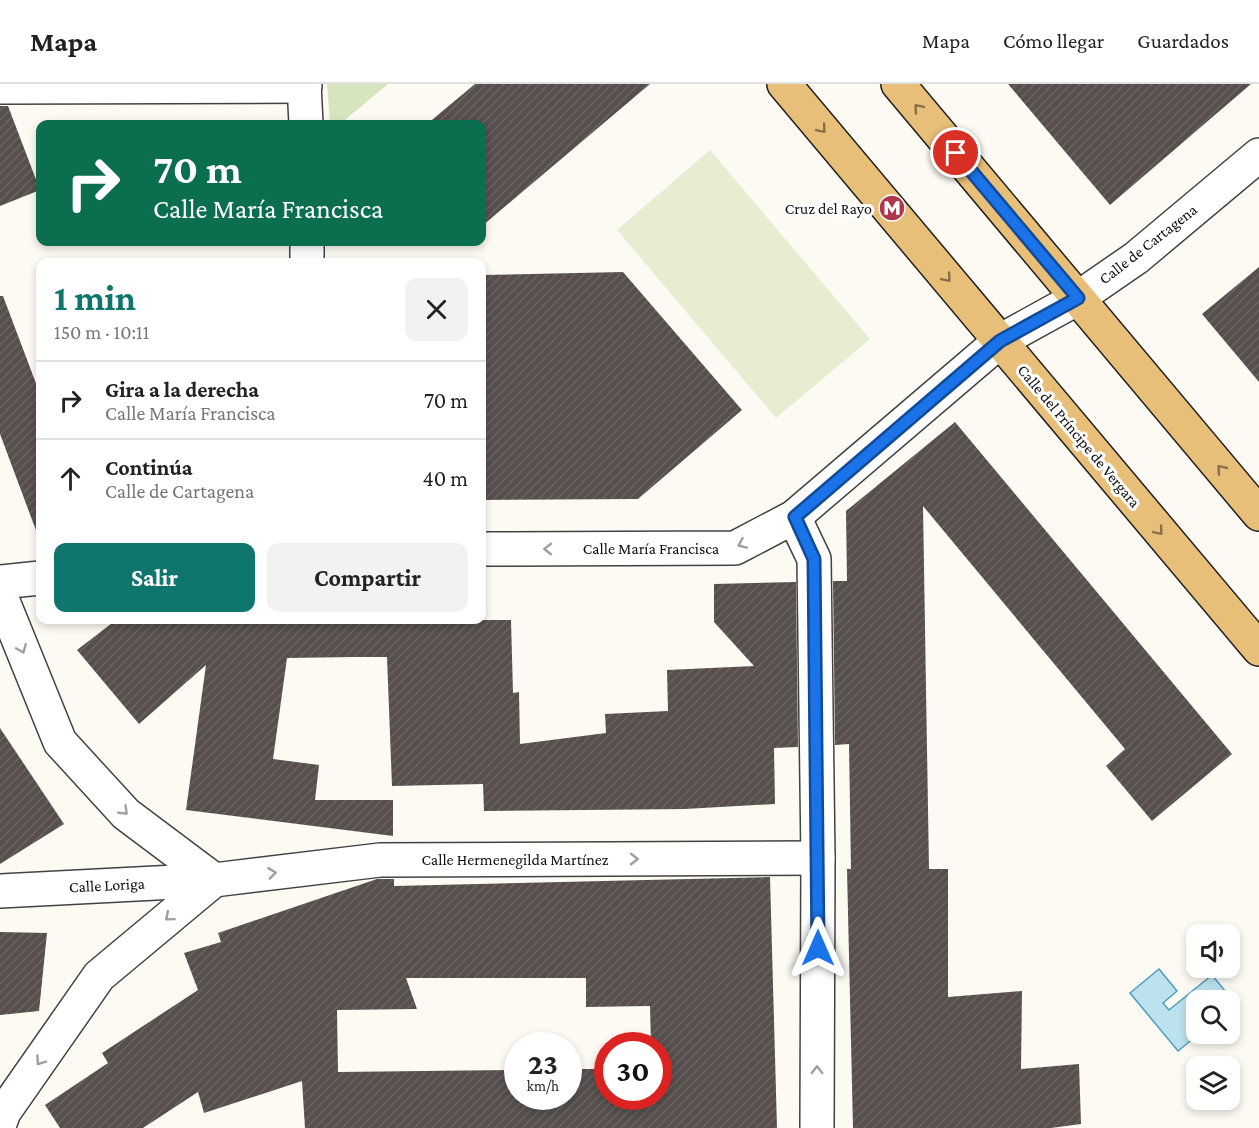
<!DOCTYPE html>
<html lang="es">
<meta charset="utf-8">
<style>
:root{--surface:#fff;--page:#f2f2f2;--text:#222;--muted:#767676;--line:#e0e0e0;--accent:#0f766e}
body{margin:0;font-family:"Crimson Pro",serif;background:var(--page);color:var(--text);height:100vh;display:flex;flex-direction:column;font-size:22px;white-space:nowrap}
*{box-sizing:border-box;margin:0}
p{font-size:20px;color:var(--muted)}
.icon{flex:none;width:33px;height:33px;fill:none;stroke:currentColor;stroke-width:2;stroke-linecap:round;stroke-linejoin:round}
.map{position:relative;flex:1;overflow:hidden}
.panel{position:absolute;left:36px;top:174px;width:450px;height:366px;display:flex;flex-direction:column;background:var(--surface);border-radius:12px;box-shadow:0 3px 9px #0003}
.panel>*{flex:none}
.top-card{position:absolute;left:36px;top:36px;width:450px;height:126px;border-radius:12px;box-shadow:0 3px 9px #0003;background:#0b6e4f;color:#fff;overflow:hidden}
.buttons{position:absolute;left:1186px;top:840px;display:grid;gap:12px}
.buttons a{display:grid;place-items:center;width:54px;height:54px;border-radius:12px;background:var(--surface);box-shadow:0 3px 9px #0003;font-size:30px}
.speed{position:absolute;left:504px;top:948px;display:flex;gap:12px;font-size:30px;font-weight:700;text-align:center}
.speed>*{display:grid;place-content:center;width:78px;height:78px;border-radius:50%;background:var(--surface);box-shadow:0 3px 9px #0003;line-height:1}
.speed small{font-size:15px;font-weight:400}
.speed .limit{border:9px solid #d22;background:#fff;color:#111}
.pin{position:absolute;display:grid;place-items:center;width:51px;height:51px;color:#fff;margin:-26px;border:3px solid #fff;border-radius:50%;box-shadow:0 2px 6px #0007}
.me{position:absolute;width:66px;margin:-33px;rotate:0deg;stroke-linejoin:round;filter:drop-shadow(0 0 4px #0008)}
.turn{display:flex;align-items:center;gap:21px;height:126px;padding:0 18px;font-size:27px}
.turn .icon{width:78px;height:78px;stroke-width:2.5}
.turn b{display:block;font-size:42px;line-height:51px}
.round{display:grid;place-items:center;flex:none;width:63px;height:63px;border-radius:12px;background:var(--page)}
.summary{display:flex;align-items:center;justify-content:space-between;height:102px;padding:0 18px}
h1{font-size:36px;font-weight:700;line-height:45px;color:var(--accent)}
.primary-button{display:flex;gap:12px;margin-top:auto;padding:12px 18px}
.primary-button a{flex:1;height:69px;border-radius:12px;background:var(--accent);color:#fff;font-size:24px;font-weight:700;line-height:69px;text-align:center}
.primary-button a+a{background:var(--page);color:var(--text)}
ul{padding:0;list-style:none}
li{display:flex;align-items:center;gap:18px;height:78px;padding:0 18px;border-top:2px solid var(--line)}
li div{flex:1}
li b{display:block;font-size:22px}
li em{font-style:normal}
header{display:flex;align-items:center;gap:36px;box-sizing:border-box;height:84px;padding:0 30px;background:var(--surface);border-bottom:2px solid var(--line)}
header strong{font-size:28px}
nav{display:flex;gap:33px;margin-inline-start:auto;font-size:21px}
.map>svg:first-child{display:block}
</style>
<header>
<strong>Mapa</strong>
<nav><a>Mapa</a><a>Cómo llegar</a><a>Guardados</a></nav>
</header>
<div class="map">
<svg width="1259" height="1044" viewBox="0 0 1259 1044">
<defs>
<pattern id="building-hatch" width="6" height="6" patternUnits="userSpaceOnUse" patternTransform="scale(1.5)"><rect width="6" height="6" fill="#564f4d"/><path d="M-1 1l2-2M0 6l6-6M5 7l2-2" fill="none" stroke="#696462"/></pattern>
</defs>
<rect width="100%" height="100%" fill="#fdfaf3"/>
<path fill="#d7e5bf" d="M327 0H388L340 40 330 39Z"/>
<path fill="#e6edd0" d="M710 66 870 255 776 334 617 146Z"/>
<path fill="#bde2ef" stroke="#4d9ebd" stroke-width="1.5" d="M1159 885 1177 907 1163 919 1169 926 1212 891 1235 919 1230 923V916H1197L1199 950 1178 967 1130 909Z"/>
<g fill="url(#building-hatch)" fill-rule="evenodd">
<path d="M475 0H650L482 142V40H427Z"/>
<path d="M1008 0H1251L1110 121Z"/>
<path d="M0 22H8L40 106 0 122Z"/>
<path d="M1259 183V298L1202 230Z"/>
<path d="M623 188 742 326 638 415 482 416V191Z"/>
<path d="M0 212H3L40 310V448L37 449 0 350Z"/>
<path d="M955 338 1232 670 1152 737 1106 682 1125 665 923 422 929 785H948V913L1022 907 1021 985 1079 980 1081 1040 1051 1044H853L847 785H851L849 660 835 661 833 497H847L846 427Z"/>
<path d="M796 498 798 663 774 664 775 720 685 725 484 727 483 700 392 702 387 573H354L287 574 273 675 319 681 315 716H393V752L186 726 206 581 139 640 77 566 116 536H511L513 609 519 608 520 660 606 649 605 630 668 627 667 586 754 582 714 538V500Z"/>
<path d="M0 644 64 740 0 780Z"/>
<path d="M770 793 777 1044H305L302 997 204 1029 198 1008 143 1044H60L45 1021 108 979 102 969 198 906 184 869 221 858 218 849 377 795H394V802ZM406 894H586V923L650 922 651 962H658V1012H608V985H568V1012H518V986L338 988 337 926 417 925Z"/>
<path d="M0 848 47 849 39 927 0 931Z"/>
</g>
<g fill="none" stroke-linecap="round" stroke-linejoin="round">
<defs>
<g id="minor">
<path d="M304 0 306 40"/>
<path d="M0 3 305 2"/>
<path d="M307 158V178"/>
<path d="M794 433 814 475 818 774 817 1044"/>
<path d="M482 465 735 464 794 433 1000 257 1078 214 1136 174 1259 71"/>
<path d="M0 498 40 494"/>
<path d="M0 510 60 658 126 730 214 796"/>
<path d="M0 807 214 796 380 776 818 774"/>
<path d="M0 1039 4 1028 99 892 214 796"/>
</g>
<g id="major">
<path d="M784 0 1259 565"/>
<path d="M898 0 1259 430"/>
</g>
</defs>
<use href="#minor" stroke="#424242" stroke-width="36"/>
<use href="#major" stroke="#202020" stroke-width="36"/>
<use href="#minor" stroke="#fff" stroke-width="33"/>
<use href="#major" stroke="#e8bf78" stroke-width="33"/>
</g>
<defs><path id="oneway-chevron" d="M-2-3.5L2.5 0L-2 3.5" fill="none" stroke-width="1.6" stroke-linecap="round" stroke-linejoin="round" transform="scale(1.5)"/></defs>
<g stroke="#867049">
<use href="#oneway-chevron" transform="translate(918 24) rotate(-130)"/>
<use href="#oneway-chevron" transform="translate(822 45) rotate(50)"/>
<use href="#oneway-chevron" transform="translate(947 194) rotate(50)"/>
<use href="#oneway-chevron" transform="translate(1221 385) rotate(-130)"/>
<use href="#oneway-chevron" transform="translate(1159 447) rotate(50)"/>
</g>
<g stroke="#9f9f9f">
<use href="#oneway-chevron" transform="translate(742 460) rotate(156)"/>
<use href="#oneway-chevron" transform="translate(548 465) rotate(180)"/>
<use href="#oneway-chevron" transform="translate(22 565) rotate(68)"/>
<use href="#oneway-chevron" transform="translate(124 727) rotate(44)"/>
<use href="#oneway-chevron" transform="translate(634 775)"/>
<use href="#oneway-chevron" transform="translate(272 789) rotate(-7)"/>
<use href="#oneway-chevron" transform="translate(169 833) rotate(140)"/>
<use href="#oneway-chevron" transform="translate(40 977) rotate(125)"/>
<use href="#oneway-chevron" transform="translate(817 986) rotate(-90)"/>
</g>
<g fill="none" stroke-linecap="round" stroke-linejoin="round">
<defs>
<path id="route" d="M818 864 814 475 795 433 1000 257 1078 214 956 69"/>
</defs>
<use href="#route" stroke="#114b97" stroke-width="15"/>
<use href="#route" stroke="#1a73e8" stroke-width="10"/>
</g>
<defs>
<symbol id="metro-disc" viewBox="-11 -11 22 22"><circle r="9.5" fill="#af374b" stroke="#fff"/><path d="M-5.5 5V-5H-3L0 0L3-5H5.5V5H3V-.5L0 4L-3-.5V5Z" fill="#fff"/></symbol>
</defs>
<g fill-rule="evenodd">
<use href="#metro-disc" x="877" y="109" width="30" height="30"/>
</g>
<g text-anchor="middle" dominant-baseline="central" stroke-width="6" stroke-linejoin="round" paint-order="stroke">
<g font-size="16" fill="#0f0f0f" stroke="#fff" text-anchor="end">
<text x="872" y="124">Cruz del Rayo</text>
</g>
<g font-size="16" fill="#0f0f0f" stroke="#fff">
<text transform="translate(1148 160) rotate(-38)">Calle de Cartagena</text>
<text transform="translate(1079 352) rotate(50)">Calle del Príncipe de Vergara</text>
<text x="651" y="464">Calle María Francisca</text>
<text x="515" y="775">Calle Hermenegilda Martínez</text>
<text transform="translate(107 801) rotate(-3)">Calle Loriga</text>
</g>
</g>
</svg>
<div class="buttons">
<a><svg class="icon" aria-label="sound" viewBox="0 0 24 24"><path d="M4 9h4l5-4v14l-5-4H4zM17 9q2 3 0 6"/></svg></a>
<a><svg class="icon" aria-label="search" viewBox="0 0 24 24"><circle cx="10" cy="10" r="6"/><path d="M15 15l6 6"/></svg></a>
<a><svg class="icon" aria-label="layers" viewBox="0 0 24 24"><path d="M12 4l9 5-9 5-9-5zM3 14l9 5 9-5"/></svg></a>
</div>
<div class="speed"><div>23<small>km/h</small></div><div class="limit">30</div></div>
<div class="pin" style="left:956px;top:69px;background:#d93025"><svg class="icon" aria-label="arrive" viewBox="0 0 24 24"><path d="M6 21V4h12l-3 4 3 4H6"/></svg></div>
<svg class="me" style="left:818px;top:864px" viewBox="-20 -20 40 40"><path d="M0-17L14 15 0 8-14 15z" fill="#1a73e8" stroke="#fff" stroke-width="4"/></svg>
<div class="top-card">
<div class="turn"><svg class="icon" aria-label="right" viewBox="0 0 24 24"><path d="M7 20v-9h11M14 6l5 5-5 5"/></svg><div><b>70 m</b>Calle María Francisca</div></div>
</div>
<section class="panel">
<div class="summary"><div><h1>1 min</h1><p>150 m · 10:11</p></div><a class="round"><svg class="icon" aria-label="close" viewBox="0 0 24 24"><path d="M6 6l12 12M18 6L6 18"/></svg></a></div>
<ul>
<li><svg class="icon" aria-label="right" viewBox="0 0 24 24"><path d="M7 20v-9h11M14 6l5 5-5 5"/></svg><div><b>Gira a la derecha</b><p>Calle María Francisca</p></div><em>70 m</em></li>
<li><svg class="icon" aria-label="ahead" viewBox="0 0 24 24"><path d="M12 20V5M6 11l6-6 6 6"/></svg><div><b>Continúa</b><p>Calle de Cartagena</p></div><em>40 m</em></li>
</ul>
<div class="primary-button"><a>Salir</a><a>Compartir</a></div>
</section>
</div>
